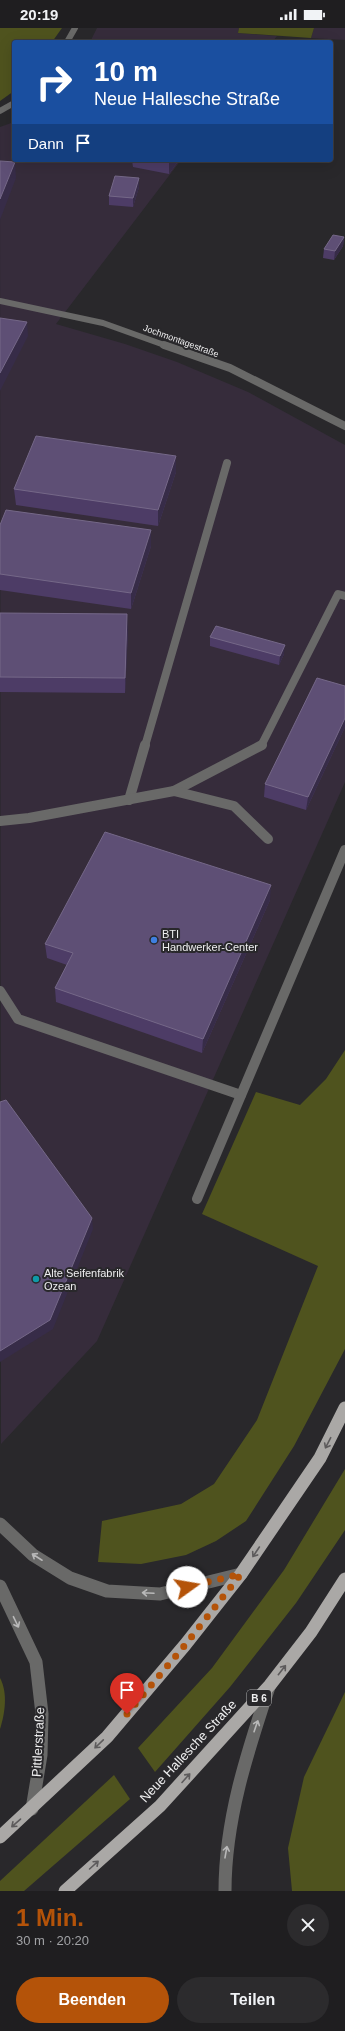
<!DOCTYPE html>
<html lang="de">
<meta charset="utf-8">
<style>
:root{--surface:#1f1e20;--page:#2c2b2d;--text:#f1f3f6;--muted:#a1a2a5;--line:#3c3c3e;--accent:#b45309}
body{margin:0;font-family:Helvetica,sans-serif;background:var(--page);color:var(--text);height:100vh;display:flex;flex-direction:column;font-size:15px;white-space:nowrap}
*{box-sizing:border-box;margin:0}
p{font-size:13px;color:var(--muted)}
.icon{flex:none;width:22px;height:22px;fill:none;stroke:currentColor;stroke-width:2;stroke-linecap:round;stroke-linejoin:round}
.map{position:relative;height:1863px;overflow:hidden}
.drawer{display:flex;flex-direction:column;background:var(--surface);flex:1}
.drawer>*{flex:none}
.banner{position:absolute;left:12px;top:12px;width:321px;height:122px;border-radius:4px;box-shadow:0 4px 16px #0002,0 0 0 1px var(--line);background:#1a4fa0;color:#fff;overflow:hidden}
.pin{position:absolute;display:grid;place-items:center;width:34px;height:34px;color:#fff;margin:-41px -17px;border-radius:50% 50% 50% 0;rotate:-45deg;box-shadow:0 0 4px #0007}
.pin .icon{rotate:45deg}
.me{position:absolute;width:44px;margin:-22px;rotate:77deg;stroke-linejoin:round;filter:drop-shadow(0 0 3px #0008)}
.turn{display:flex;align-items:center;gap:14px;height:84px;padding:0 16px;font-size:18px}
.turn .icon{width:52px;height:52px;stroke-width:2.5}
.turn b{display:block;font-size:28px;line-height:34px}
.then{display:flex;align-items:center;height:38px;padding:0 16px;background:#0003;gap:8px;font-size:15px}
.round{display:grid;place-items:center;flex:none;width:42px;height:42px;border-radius:21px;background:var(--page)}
.summary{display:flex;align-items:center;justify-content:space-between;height:68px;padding:0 16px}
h1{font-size:24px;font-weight:700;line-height:30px;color:var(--accent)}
.action{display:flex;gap:8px;margin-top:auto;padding:8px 16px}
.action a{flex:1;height:46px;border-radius:24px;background:var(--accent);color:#fff;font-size:16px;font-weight:700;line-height:46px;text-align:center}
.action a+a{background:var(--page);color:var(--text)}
.status{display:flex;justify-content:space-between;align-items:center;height:28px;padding:0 20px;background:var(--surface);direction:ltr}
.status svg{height:11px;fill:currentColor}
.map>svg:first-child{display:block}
</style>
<div class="status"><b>20:19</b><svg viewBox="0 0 49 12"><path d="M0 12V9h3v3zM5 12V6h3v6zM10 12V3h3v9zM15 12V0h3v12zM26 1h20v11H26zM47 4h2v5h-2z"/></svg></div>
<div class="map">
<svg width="345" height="1863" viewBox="0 0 345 1863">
<rect width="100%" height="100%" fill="#29282b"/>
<g fill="#362c3b">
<path d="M97 0H239L238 5 277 8 272 14H90Z"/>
<path d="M314 0H345V12L311 10Z"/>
<path d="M14 94V132H181L56 296 125 316 177 334 248 364 345 417V754L97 1313 1 1416 0 99Z"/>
</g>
<g fill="#4f531e">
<path d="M0 0H62L52 14H14V63L0 73Z"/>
<path d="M239 0H314L311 10 238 5Z"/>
<path d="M345 1022V1321L294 1418 246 1493 216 1513 186 1527 141 1536 98 1534 102 1493 181 1476 214 1456 257 1392 318 1238 202 1186 256 1064 300 1077 326 1051Z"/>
<path d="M345 1441V1502L296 1575 230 1659 155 1744 138 1720 212 1640 284 1542Z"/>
<path d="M0 1650C8 1665 5 1685 0 1701Z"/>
<path d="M345 1664V1863H292L288 1820 304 1749Z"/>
<path d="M114 1747 130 1771 24 1863H0V1853Z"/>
</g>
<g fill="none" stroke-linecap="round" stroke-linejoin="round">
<g stroke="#696968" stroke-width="8">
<path d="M145 718 227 435"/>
<path d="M261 718 338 566 345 568"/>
</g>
<g stroke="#696968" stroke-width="10">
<path d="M174 763 262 717"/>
<path d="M129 772 145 717"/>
<path d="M0 793 29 790 174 763 234 778 268 811"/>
<path d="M0 963 18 991 241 1067"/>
<path d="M197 1171 345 822"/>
</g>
<g stroke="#696968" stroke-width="6">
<path d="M67 14 75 0"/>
<path d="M0 83 14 75"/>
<path d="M0 273 103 295 167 318"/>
</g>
<path stroke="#696968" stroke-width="8" d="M164 317 230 340 345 398"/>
<g stroke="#696968" stroke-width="13">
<path d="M0 1496 33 1527 70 1550 107 1563 160 1566 241 1546"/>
<path d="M0 1558 36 1634 42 1686 41 1727 32 1781"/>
<path d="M225 1863C225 1792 247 1725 269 1659"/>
</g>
<g stroke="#aaa8a6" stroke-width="13">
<path d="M0 1809 107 1709 185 1617 241 1546 320 1430 345 1380"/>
<path d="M65 1863 160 1778 270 1657 311 1604 345 1551"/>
</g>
</g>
<g fill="#4d3c66">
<path d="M132 132H179L169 146 133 139Z"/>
<path d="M139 150V159L133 179 109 177V168Z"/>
<path d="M344 209 343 218 334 232 323 230 324 221Z"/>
<path d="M176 444 158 498 16 477 14 461Z"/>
<path d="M0 497 151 518 131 581 0 562Z"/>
<path d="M0 585 128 602 125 665 0 664Z"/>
<path d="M210 609 284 626 279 637 210 618Z"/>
<path d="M345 658V699L306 782 264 769 265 756Z"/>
<path d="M270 872 202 1025 56 974 55 960 67 937 47 930 45 916Z"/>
</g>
<g fill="#372c48">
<path d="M169 132H179L169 146Z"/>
<path d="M15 134 16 150 0 192V171Z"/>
<path d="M139 150V159L133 179V170Z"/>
<path d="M344 209 343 218 334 232 335 223Z"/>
<path d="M27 294 28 308 0 363V345Z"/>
<path d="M176 428V444L158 498V482Z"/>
<path d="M151 502V518L131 581V565Z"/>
<path d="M127 586 128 602 125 665V650Z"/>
<path d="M285 617 284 626 279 637 280 628Z"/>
<path d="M345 690V699L306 782 308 769Z"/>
<path d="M271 857 270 872 202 1025 203 1011Z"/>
<path d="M92 1190 93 1201 53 1301 0 1334V1323Z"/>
</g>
<g fill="#5e4f75" stroke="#756888">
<path d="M0 133 15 134 0 171Z"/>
<path d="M115 148 139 150 133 170 109 168Z"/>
<path d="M333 207 344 209 335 223 324 221Z"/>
<path d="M0 290 27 294 0 345Z"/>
<path d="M36 408 176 428 158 482 14 461Z"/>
<path d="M6 482 151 502 131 565 0 546V497Z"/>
<path d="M0 585 127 586 125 650 0 649Z"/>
<path d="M216 598 285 617 280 628 210 609Z"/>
<path d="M317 650 345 658V690L308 769 265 756Z"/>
<path d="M105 804 271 857 203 1011 55 960 73 925 45 916Z"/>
<path d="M6 1072 92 1190 50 1292 0 1323V1074Z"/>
</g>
<defs><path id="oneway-shaft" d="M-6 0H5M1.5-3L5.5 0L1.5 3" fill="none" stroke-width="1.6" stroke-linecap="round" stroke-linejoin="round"/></defs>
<g stroke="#5d5b5c">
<use href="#oneway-shaft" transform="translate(328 1415) rotate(117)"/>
<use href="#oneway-shaft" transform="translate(256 1524) rotate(124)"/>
<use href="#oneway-shaft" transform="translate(282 1642) rotate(-52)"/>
<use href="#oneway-shaft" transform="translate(99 1716) rotate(136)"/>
<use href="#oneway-shaft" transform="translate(186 1750) rotate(-48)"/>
<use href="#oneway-shaft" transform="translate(16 1795) rotate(139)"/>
<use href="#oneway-shaft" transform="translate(94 1837) rotate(-42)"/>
</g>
<g stroke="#b9b9b9">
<use href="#oneway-shaft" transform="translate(37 1529) rotate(-147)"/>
<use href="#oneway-shaft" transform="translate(148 1565) rotate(-177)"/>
<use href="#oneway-shaft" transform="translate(16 1594) rotate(64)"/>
<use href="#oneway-shaft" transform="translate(256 1698) rotate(-71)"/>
<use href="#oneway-shaft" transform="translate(226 1824) rotate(-80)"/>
</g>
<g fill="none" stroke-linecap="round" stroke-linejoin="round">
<path stroke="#b45309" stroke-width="7" stroke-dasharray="0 12.6" d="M127 1686 185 1617 241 1546 187 1559"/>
</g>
<circle fill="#3f7fe0" stroke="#29282b" stroke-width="1.5" cx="154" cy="912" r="4"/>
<circle fill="#0f9aa8" stroke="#29282b" stroke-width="1.5" cx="36" cy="1251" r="4"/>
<g text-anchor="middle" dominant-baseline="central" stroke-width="4" stroke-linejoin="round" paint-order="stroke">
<g font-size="9" fill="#eeeeef" stroke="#29282b">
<text transform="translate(181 313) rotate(20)">Jochmontagestraße</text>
</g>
<rect fill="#29282b" stroke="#b3b3b4" stroke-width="1" x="247" y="1662" width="24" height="16" rx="3"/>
<g font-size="10" font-weight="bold" fill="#eeeeef">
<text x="259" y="1670">B 6</text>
</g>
<g font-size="11" fill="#eeeeef" stroke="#29282b" text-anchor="start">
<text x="162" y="906">BTI<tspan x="162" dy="13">Handwerker-Center</tspan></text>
<text x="44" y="1245">Alte Seifenfabrik<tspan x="44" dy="13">Ozean</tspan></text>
</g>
<g font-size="13" fill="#eeeeef" stroke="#29282b">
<text transform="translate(38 1714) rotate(-87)">Pittlerstraße</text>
<text transform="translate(188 1723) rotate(-47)">Neue Hallesche Straße</text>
</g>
</g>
</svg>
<div class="pin" style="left:127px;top:1686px;background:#d93025"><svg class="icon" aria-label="arrive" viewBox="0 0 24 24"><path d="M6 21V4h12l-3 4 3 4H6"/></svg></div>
<svg class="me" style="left:187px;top:1559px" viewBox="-20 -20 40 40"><circle r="19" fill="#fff"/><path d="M0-13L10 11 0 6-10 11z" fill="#b45309"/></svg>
<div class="banner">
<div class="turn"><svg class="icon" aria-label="right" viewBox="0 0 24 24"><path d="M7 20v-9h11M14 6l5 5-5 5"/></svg><div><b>10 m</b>Neue Hallesche Straße</div></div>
<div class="then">Dann<svg class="icon" aria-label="arrive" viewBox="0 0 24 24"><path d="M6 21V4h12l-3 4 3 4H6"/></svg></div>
</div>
</div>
<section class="drawer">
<div class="summary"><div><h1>1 Min.</h1><p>30 m · 20:20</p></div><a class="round"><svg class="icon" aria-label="close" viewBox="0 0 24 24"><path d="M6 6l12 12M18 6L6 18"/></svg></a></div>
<div class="action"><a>Beenden</a><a>Teilen</a></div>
</section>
